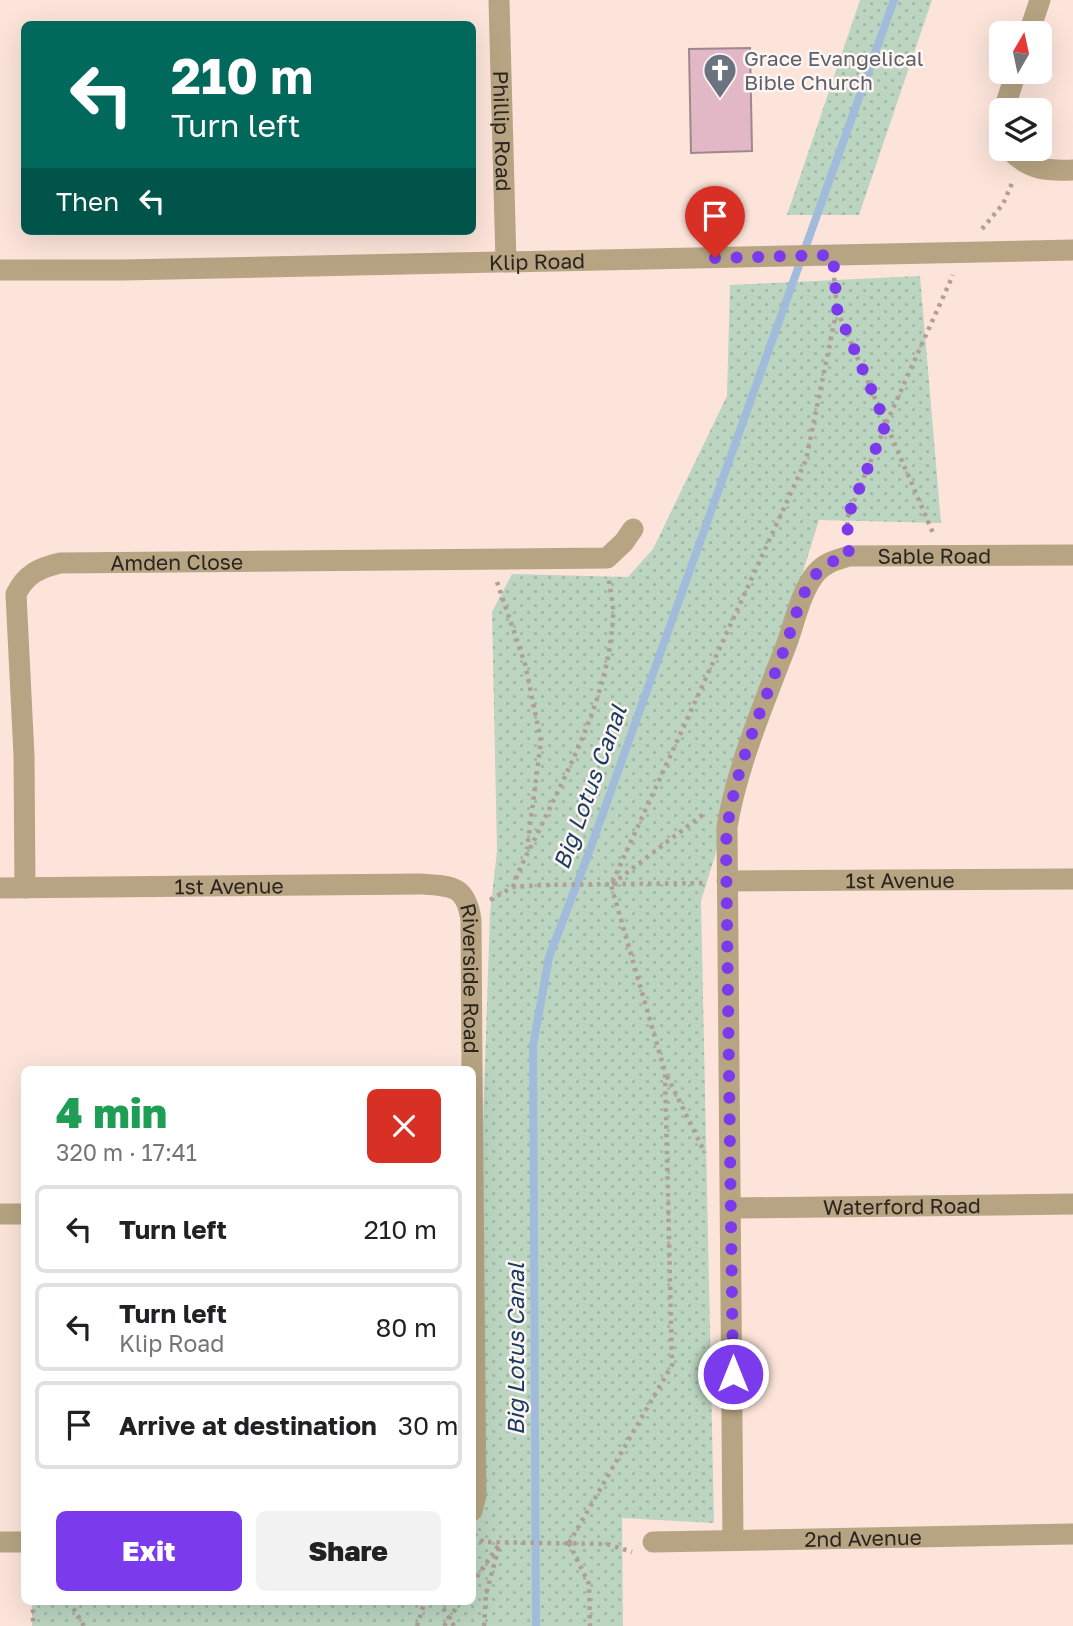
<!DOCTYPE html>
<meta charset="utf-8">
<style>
:root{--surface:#fff;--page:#f2f2f2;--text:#202124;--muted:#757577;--line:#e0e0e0;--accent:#7c3aed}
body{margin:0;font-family:"Golos Text",sans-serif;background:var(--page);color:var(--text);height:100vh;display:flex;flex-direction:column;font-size:26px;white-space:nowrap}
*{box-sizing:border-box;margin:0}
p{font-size:23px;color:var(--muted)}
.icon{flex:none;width:38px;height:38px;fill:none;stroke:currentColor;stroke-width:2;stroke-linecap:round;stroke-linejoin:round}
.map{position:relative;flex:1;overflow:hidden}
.details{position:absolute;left:21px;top:1066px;width:455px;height:539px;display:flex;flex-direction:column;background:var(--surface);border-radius:10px;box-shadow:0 7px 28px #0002}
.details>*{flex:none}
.banner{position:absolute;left:21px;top:21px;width:455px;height:214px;border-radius:10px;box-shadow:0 7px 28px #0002;background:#00695c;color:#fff;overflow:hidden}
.needle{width:46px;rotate:9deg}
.buttons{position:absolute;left:989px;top:21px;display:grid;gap:14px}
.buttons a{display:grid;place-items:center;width:63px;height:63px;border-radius:10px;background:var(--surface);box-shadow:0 7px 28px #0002;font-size:35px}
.pin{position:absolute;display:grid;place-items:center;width:60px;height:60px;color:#fff;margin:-72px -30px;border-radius:50% 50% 50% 0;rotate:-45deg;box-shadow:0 0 7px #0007}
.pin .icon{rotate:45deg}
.me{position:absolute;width:77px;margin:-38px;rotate:0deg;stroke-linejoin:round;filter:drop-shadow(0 0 5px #0008)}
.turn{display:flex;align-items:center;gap:24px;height:147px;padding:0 35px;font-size:32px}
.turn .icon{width:91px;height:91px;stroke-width:2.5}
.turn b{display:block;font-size:49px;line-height:60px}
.then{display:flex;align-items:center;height:66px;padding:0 35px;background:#0003;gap:14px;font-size:26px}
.round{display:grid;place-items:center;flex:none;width:74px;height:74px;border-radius:10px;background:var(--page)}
.head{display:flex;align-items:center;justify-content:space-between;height:119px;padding:0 35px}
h1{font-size:42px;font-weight:800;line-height:52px;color:#1e9e55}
.cta{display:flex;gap:14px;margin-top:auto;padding:14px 35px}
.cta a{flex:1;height:80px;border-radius:10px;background:var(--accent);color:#fff;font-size:28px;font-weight:800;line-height:80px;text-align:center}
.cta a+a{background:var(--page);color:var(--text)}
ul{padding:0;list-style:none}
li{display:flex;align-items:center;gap:21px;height:88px;margin:0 14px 10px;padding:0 21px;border:4px solid var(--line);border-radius:10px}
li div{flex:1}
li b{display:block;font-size:26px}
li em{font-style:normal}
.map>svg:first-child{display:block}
</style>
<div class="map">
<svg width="1073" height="1626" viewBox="0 0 1073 1626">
<defs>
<pattern id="grass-dots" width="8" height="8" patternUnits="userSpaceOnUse" patternTransform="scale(1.75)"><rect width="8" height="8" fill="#bbd5c1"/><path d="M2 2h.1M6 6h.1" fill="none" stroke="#a1b7a6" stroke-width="1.8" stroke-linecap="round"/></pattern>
</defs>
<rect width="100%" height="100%" fill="#fce4da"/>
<g fill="url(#grass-dots)">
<path d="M860 0H932L859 215H787Z"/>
<path d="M920 276 941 523 819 520 701 901 714 1523 622 1518 623 1626H32V1601H472L473 1430 490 913 497 851 492 612 512 574 628 577 653 549 727 396 730 285Z"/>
</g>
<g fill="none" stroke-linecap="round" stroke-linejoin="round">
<path stroke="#a2bbda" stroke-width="8" d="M536 1626 533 1046 549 957 588 855 894 0"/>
</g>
<path fill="#e2b8c6" stroke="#9e878e" stroke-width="2" d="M750 48 752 151 691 153 689 49Z"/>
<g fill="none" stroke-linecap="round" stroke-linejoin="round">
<g stroke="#b19e96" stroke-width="4.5" stroke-dasharray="3.5 5" stroke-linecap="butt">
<path d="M982 229 1003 204 1013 181"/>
<path d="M837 310 933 533"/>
<path d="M848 534 847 518 886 424 953 275"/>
<path d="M497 582 525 664 541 741 527 849"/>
<path d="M612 884 705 813"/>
<path d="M513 887C520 865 532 846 542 824 574 758 609 692 613 617 614 605 610 592 609 580"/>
<path d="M490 900 513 887 542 885 705 883"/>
<path d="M667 1076 705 1153"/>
<path d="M474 1534 483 1542 607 1544 632 1552"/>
<path d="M569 1543 672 1365 665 1072 611 885 806 460 837 309 834 277"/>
<path d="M569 1543 589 1584 590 1626"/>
<path d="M472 1584 498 1546"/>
<path d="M33 1601V1626"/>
<path d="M69 1601 84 1626"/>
<path d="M439 1601 454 1626"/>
<path d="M417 1626 425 1601"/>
<path d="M444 1626 461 1601"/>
<path d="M484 1626 486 1594 500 1543"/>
</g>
<g stroke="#b6a482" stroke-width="21">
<path id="s1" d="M499 0 506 262"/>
<path d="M1029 33 1040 0"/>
<path d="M1004 110 1016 72"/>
<path d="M1009 149C1028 170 1046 171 1073 170"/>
<path id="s2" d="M0 270H123L1073 250"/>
<path id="s3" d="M727 881 1073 879"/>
<path id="s4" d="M0 888 421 884C453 886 466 886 471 920L472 1069"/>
<path id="s5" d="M25 888 24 756 16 594C26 574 39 568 60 563L607 558 624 542 633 529"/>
<path d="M472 1070 476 1495 472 1511"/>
<path id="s6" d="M732 1208 1073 1204"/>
<path d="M0 1214H24"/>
<path id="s7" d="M733 1540 727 827C737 766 765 701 787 643 795 621 801 591 816 573 826 562 836 560 849 556L1073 555"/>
<path d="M0 1542H24"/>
<path id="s8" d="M653 1542 1073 1534"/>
</g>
</g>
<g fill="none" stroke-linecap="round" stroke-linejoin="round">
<path stroke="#7c3aed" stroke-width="12" stroke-dasharray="0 21.6" d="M715 258 833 255 837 309 886 424 847 518 849 556C836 560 826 562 817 573 800 592 794 624 785 647 763 706 728 784 726 846L733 1374"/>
</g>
<defs>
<symbol id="church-pin" viewBox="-11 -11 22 30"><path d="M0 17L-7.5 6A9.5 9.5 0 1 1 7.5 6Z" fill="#6b7280" stroke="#fff5f1"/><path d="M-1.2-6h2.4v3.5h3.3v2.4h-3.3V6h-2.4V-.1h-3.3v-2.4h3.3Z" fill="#fff"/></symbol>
</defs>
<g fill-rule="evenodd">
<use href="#church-pin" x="701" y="51" width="38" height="52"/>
</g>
<g text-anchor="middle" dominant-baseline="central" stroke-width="5" stroke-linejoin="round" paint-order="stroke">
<g font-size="21" fill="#5b616d" stroke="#fff5f1" text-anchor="start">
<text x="744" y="58">Grace Evangelical<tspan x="744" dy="24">Bible Church</tspan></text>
</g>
<g font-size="21" fill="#2d2420" stroke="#fff5f1">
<text stroke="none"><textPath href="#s1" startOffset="131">Phillip Road</textPath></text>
<text stroke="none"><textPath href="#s2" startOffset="537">Klip Road</textPath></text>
<text stroke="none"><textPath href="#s7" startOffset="1106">Sable Road</textPath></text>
<text stroke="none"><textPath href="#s5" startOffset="467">Amden Close</textPath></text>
<text stroke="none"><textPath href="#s3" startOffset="173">1st Avenue</textPath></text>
<text stroke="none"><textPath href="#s4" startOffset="229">1st Avenue</textPath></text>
<text stroke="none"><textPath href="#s4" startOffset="550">Riverside Road</textPath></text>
<text stroke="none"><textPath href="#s6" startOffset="170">Waterford Road</textPath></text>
<text stroke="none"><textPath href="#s8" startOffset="210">2nd Avenue</textPath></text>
</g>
<g font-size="23" font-style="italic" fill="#183c65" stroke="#fff5f1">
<text transform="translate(589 787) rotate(-70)">Big Lotus Canal</text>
<text transform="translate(515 1349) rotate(-90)">Big Lotus Canal</text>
</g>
</g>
</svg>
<div class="buttons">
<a><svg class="needle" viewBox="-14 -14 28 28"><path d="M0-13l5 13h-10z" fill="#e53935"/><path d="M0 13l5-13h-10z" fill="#757577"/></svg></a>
<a><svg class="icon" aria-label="layers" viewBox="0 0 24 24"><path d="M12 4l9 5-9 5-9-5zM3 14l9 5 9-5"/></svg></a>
</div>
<div class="pin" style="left:715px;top:258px;background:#d93025"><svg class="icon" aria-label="arrive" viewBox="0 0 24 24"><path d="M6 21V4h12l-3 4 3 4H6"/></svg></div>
<svg class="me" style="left:733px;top:1374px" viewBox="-20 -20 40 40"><circle r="17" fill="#7c3aed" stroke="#fff" stroke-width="3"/><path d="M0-11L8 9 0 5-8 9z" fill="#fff"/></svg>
<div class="banner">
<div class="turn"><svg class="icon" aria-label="left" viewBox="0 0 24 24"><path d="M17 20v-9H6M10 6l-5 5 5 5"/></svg><div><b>210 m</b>Turn left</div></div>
<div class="then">Then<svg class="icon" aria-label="left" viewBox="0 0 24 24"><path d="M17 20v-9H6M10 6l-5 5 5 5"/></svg></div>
</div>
<section class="details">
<div class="head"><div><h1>4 min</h1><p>320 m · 17:41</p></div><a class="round" style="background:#d93025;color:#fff"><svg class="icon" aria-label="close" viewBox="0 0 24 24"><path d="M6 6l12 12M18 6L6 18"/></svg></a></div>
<ul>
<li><svg class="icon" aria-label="left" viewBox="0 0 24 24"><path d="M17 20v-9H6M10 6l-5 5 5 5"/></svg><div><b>Turn left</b></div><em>210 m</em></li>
<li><svg class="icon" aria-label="left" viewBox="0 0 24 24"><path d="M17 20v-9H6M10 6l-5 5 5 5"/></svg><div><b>Turn left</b><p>Klip Road</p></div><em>80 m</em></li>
<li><svg class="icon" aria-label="arrive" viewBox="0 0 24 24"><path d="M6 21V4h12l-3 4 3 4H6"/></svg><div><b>Arrive at destination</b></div><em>30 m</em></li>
</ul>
<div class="cta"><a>Exit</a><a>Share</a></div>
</section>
</div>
